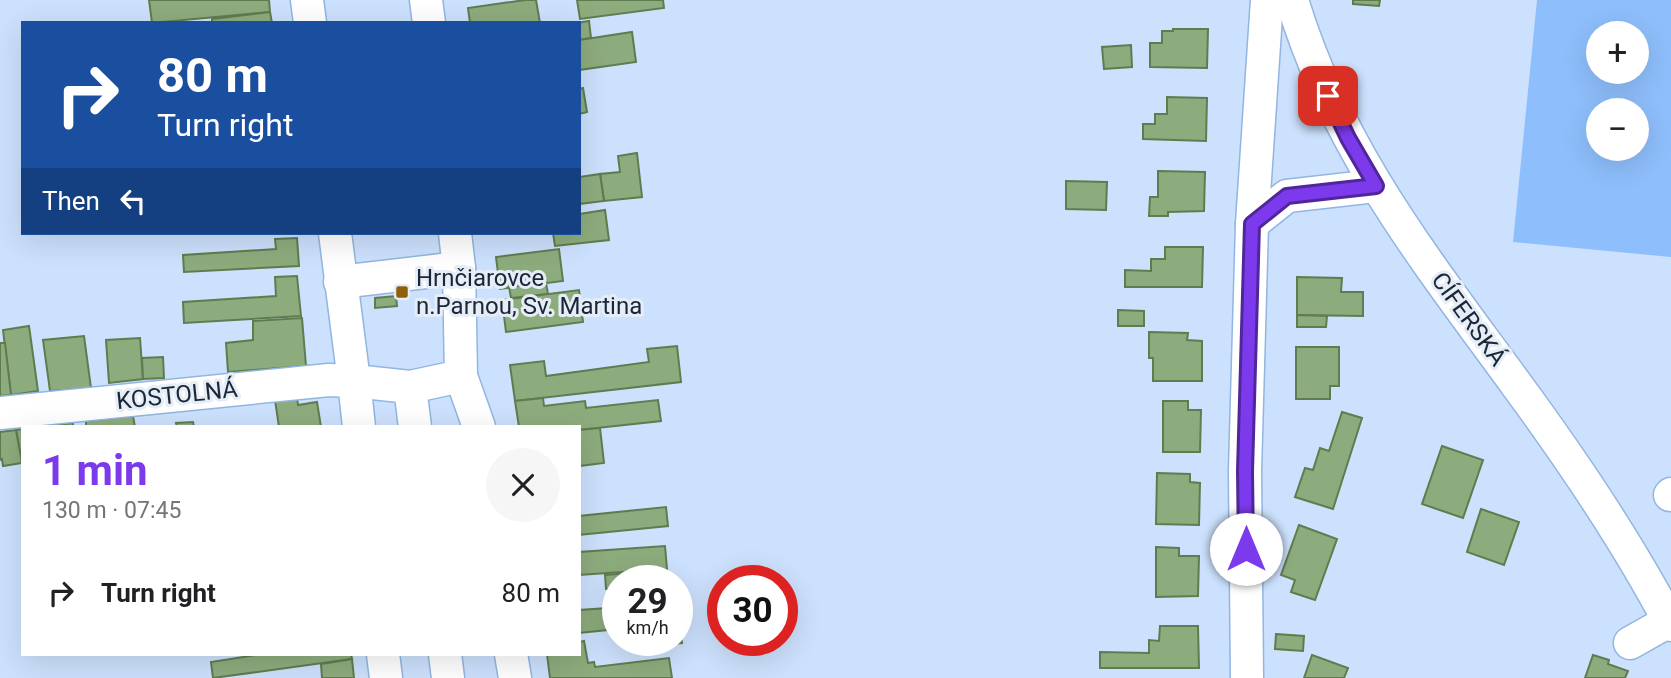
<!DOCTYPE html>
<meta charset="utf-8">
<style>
:root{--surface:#fff;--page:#f6f6f6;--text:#202124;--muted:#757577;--accent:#7c3aed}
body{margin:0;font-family:Roboto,sans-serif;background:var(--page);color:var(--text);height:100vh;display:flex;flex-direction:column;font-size:26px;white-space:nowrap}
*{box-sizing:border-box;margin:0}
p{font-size:23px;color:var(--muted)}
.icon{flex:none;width:38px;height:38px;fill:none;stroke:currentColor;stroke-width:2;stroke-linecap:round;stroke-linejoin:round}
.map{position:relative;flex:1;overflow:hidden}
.details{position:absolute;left:21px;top:425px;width:560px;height:231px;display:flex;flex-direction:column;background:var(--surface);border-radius:0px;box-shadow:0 7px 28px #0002}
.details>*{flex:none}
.hud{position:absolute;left:21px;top:21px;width:560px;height:214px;border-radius:0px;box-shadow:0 7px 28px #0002;background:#1a4fa0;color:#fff;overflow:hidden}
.controls{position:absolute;left:1586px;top:21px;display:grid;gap:14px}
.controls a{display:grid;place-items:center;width:63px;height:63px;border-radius:50%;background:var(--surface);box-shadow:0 7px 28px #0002;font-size:35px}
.speed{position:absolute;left:602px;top:565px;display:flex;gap:14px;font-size:35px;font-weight:700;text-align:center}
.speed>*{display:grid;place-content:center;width:91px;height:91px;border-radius:50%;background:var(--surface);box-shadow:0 7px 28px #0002;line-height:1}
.speed small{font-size:18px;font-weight:400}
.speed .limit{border:10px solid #d22;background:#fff;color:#111}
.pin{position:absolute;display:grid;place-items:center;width:60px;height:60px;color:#fff;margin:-30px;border-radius:14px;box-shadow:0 4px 10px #0006}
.me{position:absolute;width:77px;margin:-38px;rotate:0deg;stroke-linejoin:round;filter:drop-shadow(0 0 5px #0008)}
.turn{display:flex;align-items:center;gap:24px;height:147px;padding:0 21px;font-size:32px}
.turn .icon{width:91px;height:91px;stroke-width:2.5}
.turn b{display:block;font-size:49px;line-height:60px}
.then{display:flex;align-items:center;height:66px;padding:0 21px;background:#0003;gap:14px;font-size:26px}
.round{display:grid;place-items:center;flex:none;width:74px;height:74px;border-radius:37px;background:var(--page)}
.head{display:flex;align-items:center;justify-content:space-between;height:119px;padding:0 21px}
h1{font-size:42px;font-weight:700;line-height:52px;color:var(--accent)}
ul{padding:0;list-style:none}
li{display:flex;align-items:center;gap:21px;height:98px;padding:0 21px}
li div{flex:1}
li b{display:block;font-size:26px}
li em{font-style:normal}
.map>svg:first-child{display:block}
</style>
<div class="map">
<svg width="1671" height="678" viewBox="0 0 1671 678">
<rect width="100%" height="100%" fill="#cce1fd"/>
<path fill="#8ebefb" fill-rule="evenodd" d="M1537 0H1671V257L1513 242ZM1598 33H1636V72H1598ZM1598 110H1636V149H1598Z"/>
<g fill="#8dac7d" stroke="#5f7c4f" stroke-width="2">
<path d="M149 0H269L270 12 152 23Z"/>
<path d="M525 0H536L540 23H470L468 8Z"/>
<path d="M577 0H663L664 8 580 19Z"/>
<path d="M1353 0H1380L1379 6 1353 4Z"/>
<path d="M270 12 272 23H212V19Z"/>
<path d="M589 21 591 38 579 40V23H577Z"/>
<path d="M1173 29H1208L1207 68 1150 67V43H1162V31H1173Z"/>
<path d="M632 32 636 62 579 70V40Z"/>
<path d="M1131 45 1132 67 1104 69 1102 47Z"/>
<path d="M583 88 587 112 579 114V89Z"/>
<path d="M1167 97 1207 98 1206 141 1143 139V124H1155V114H1167Z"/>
<path d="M637 153 642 197 604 201 600 174 620 172 618 156Z"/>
<path d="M1158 171 1205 172 1204 211 1168 212V216H1149L1150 197H1158Z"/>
<path d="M600 174 604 201 579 204V177Z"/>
<path d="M1066 181 1107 182 1106 210 1066 209Z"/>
<path d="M605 210 609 240 555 246 553 233H579V214Z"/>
<path d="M297 238 299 266 184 272 183 255 276 249 275 239Z"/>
<path d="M1165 247H1203L1202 287H1125V270L1151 271V259H1165Z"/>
<path d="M559 249 563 281 500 289 496 257Z"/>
<path d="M297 276 301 316 184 323 183 302 276 296 275 277Z"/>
<path d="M1297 277 1342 278 1341 292H1363V316L1297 315Z"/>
<path d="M546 283 548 294 511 298 509 287Z"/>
<path d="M579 290 583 322 506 332 502 300Z"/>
<path d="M396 296 397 306 375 308V298Z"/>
<path d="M1118 310 1144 311V326H1118Z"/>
<path d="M1297 315 1327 316 1326 327H1297Z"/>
<path d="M302 318 306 366 228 372 226 343 253 340V321Z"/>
<path d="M29 326 38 391 11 395 3 330Z"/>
<path d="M1149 332 1188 333 1187 340 1202 341V381H1153V358H1149Z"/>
<path d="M84 336 91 388 50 391 43 340Z"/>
<path d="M140 338 143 379 109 383 106 340Z"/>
<path d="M0 343H5L11 395 0 396Z"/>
<path d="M677 346 681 382 515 401 510 365 544 361 546 376 649 362 647 349Z"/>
<path d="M1296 347H1339V386H1330V399H1296Z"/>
<path d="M163 357 164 378 143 379 142 358Z"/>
<path d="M297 397 298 405 317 402 321 427H279L275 400Z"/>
<path d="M543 398 544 406 585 401 586 408 658 400 661 421 579 430V427H519L515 401Z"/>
<path d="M1163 401H1188V410H1201L1200 452H1163Z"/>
<path d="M1342 412 1362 418 1333 509 1295 497 1305 468 1313 470 1320 448 1329 451Z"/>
<path d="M133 416 135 427H86V421Z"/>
<path d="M193 422 194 427H177L176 423Z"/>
<path d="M73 423V427H41Z"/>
<path d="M600 428 604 463 579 466V430Z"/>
<path d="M23 429V470L16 430Z"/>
<path d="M16 430 22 463 3 466 2 459 0 460V432Z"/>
<path d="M1442 446 1483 460 1463 518 1422 504Z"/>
<path d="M1157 473 1190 474V482L1200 483 1199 525 1156 524Z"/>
<path d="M666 507 668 526 579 535V516Z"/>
<path d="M1481 509 1519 522 1504 565 1467 552Z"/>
<path d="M1299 525 1337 539 1315 600 1291 592 1295 580 1281 575Z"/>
<path d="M665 546 667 569 579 575V552Z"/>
<path d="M1156 547 1179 548V556H1199L1198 596 1156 597Z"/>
<path d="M630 573 631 581H618V588L606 589 605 575Z"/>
<path d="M618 604V629L579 633V610L608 608V605Z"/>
<path d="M1160 626H1198L1199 668H1100V652L1149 653V640L1159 641Z"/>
<path d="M677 630H680L682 643 658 645 657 640H677Z"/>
<path d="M1276 634 1304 636 1303 651 1275 649Z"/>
<path d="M584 641 588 663 594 662 595 667 669 658 672 678H550L547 654H579V642Z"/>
<path d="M262 654H351L352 659 213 678 211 662Z"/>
<path d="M1312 655 1348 668 1344 678H1304Z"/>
<path d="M1593 655 1609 660 1608 664 1628 671 1625 678H1585Z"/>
<path d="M352 659 354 678H322L321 664Z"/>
</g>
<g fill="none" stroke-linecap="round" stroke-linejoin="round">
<defs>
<g id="minor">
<path d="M307 0 310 23"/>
<path d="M426 0 429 23"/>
<path d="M1292 0C1337 150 1425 259 1516 384 1572 460 1627 541 1671 625"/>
<path d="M1252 224 1287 196 1375 186"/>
<path d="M335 233 354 381 410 387 461 376 459 268 455 233"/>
<path d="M340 282 459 268"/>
<path d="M461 376 479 427"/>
<path d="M410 387 415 427"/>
<path d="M0 413 329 380 354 381 359 427"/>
<path d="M1670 495 1671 494"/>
<path d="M1630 643 1671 620"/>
<path d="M383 654 386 678"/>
<path d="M445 654 448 678"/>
<path d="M511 654 515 678"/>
<path d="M1247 678 1245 471 1252 224 1267 0"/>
</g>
</defs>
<use href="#minor" stroke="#92b5e1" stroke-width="35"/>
<use href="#minor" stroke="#fff" stroke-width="32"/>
</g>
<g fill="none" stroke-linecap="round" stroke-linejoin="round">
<defs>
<path id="route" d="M1246 549 1245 471 1252 224 1287 196 1376 186 1348 138 1328 96"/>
</defs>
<use href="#route" stroke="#51269a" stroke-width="18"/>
<use href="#route" stroke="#7c3aed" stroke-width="12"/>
</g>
<rect fill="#8f600b" stroke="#e6edf6" stroke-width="2.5" x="395" y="285" width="14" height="14" rx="3.5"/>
<g text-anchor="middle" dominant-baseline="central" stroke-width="6" stroke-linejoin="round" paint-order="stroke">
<g font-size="24" fill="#192738" stroke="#e6edf6" text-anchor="start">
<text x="416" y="278">Hrnčiarovce<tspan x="416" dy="28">n.Parnou, Sv. Martina</tspan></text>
</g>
<g font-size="24" fill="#192738" stroke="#e6edf6">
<text transform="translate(1469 319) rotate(54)">CÍFERSKÁ</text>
<text transform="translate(177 395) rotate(-6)">KOSTOLNÁ</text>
</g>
</g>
</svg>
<div class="controls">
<a>+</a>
<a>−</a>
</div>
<div class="speed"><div>29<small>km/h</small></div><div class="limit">30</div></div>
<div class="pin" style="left:1328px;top:96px;background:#d93025"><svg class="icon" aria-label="arrive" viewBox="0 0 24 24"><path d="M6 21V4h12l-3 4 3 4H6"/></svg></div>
<svg class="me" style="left:1246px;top:549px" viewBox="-20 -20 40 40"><circle r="19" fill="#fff"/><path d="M0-13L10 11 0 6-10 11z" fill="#7c3aed"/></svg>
<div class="hud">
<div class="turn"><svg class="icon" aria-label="right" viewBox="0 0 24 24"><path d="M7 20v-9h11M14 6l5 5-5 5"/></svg><div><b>80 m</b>Turn right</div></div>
<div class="then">Then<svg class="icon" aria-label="left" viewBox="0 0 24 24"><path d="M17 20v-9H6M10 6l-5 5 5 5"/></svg></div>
</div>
<section class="details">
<div class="head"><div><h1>1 min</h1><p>130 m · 07:45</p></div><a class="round"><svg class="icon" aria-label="close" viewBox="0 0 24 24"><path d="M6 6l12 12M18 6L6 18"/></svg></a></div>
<ul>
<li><svg class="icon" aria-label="right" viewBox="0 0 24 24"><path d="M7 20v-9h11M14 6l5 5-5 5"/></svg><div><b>Turn right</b></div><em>80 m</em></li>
</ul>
</section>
</div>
